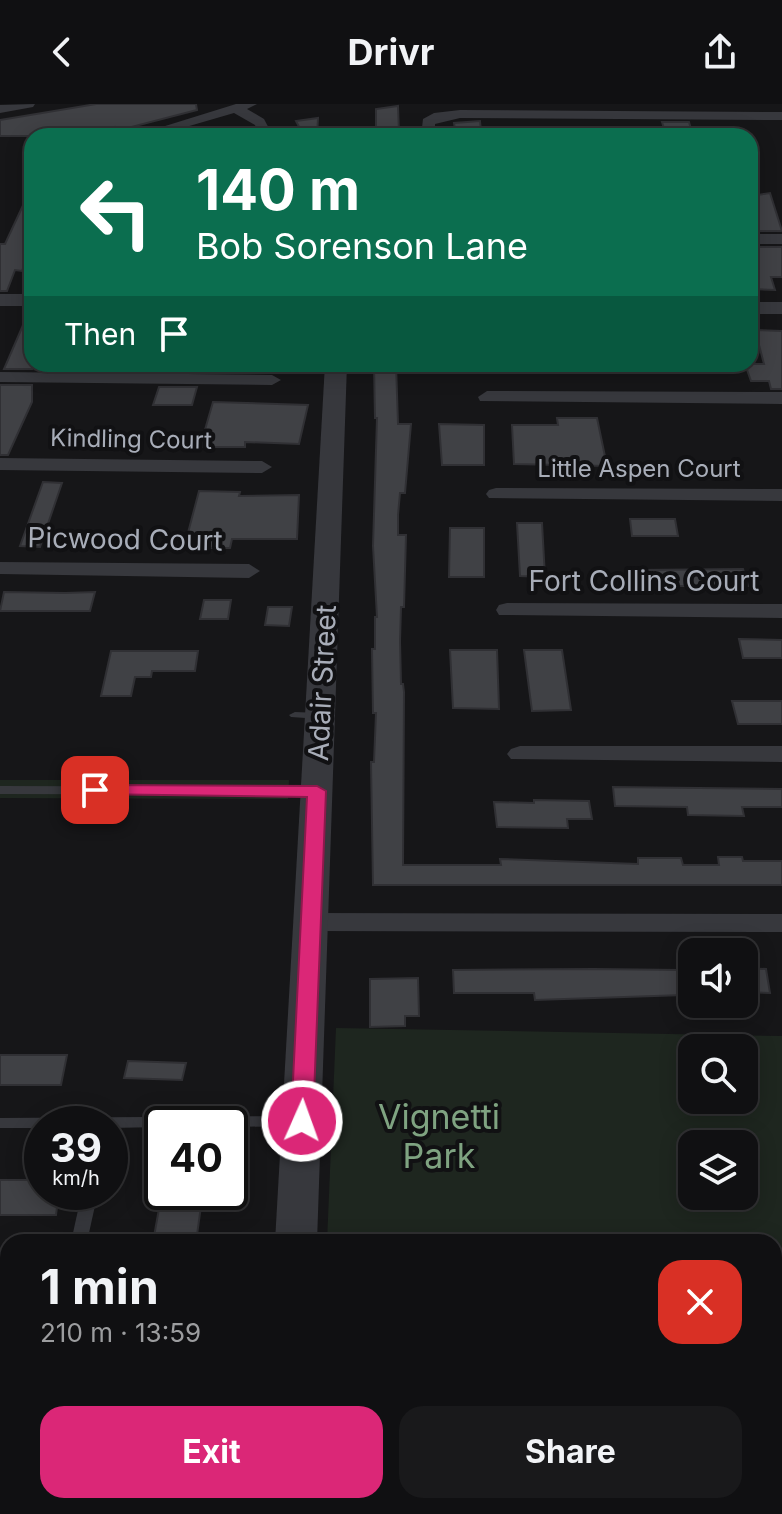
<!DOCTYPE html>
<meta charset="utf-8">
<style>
:root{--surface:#101012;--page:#19191b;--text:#f1f3f6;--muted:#9c9d9f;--line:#303032;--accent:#db2777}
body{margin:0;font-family:Inter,sans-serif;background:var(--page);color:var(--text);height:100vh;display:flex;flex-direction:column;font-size:30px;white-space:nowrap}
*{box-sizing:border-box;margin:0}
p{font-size:26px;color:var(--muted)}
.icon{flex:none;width:44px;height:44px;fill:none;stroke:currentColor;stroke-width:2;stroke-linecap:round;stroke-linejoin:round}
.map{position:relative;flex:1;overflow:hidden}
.sheet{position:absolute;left:0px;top:1130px;width:782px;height:280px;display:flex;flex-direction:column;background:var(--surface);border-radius:24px 24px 0 0;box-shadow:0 4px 20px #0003,0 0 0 2px var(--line)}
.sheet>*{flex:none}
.top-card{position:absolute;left:24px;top:24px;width:734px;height:244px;border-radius:24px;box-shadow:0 4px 20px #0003,0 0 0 2px var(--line);background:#0b6e4f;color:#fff;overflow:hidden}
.fabs{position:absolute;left:678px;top:834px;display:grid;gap:16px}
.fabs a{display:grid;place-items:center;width:80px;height:80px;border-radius:16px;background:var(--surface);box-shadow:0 4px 20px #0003,0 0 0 2px var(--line);font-size:40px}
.speed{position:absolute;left:24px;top:1002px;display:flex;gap:16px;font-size:40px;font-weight:700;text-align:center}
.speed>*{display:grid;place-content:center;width:104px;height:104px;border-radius:50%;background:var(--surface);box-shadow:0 4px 20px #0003,0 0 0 2px var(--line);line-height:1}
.speed small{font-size:20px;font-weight:400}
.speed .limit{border:4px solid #111;border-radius:12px;background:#fff;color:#111}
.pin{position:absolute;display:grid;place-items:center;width:68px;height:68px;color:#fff;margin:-34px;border-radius:16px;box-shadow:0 4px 12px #0006}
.me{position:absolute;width:88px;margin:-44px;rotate:2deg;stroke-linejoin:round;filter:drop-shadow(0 0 6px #0008)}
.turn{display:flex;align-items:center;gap:28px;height:168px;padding:0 40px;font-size:36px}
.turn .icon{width:104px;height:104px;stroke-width:2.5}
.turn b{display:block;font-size:56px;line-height:68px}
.then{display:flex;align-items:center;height:76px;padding:0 40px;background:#0003;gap:16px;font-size:30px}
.round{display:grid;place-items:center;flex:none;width:84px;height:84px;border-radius:24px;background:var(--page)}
.overview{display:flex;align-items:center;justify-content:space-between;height:136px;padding:0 40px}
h1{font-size:48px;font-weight:700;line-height:60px}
.button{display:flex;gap:16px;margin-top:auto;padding:16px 40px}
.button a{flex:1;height:92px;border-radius:24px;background:var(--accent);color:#fff;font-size:32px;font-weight:700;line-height:92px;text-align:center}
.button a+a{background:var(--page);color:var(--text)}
header{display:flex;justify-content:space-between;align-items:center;height:104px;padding:0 40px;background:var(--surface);font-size:36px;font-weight:700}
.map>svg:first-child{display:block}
</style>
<header><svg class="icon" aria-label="back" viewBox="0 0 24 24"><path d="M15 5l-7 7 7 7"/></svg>Drivr<svg class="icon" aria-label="share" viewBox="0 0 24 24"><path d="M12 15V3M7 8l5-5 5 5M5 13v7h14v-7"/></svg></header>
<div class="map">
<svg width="782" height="1410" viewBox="0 0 782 1410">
<rect width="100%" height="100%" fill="#161618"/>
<g fill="#1e261f" fill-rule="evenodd">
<path d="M0 676H289L288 695 0 694Z"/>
<path d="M336 924 782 932V1394H774V1138H327ZM692 944H744V996H692ZM692 1040H744V1092H692Z"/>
</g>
<g fill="#404145" stroke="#303034" stroke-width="2">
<path d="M96 0H196L197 6 120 26 115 23 99 32H0V16Z"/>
<path d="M398 2 399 29H376V5Z"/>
<path d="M318 14 317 32H304L296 17Z"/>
<path d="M480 17 481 27H472V32H456L454 19Z"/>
<path d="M662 18H689L693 32H672L671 28H665Z"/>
<path d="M32 82V143L22 167 15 166 7 187H0V140H5Z"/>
<path d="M770 89 782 127H750V92Z"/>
<path d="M750 143H782V173H771L775 186 750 185Z"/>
<path d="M30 205 32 265H4Z"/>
<path d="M755 226 782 227V285H771L769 277H751L745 260H764Z"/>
<path d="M374 260H396L398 320H411L405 389H400L398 411V431H406L404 503H401L400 537 401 580H403L404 588 403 761H501L500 755 638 760V754H681L683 761H719L718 753H742L743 757H782V781H373L371 658H374L376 609H373L372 545H375V513H377L373 442 377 314H375Z"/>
<path d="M0 281H32V298L8 351H0Z"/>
<path d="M159 283H197L192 301H153Z"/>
<path d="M213 298 308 301 299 340 245 338V343H200Z"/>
<path d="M557 314H597L607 362 514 360 512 321H558Z"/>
<path d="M439 320 484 321V361H442Z"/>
<path d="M43 378 62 379 40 443 20 442Z"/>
<path d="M199 387 240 388 239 392 299 391 297 435H232L230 444H184Z"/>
<path d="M630 415H675L678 432H632Z"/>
<path d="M517 419H542L545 473 520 472Z"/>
<path d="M450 424H484V473H449Z"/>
<path d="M743 465 748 482H640V466Z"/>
<path d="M4 488 65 489 95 488 90 507H0Z"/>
<path d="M204 496H231L228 515H200Z"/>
<path d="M268 503H292L289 522 265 521Z"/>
<path d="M739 535 782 536V554H743Z"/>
<path d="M450 546H497L499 605 453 604Z"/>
<path d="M524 546H562L571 606 532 607Z"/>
<path d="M111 547H198L195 567H152L151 573H135L131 592H101Z"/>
<path d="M732 597H782V620H738Z"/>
<path d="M613 683 782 685V703H742L744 712 688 711 687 703 615 702Z"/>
<path d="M534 696 589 697 592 715H567L568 724 497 723 494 698 534 699Z"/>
<path d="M744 864 766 865 770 889 744 888Z"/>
<path d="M594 865 679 866 684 891 535 896 534 889H454L453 866Z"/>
<path d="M418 874 419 912H405V922L370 923V875Z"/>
<path d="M0 951H67L61 981H0Z"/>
<path d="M128 957 186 959 182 976 124 974Z"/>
<path d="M0 1076H42V1088H59L56 1111H0Z"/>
<path d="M162 1088H203L196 1138H153Z"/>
</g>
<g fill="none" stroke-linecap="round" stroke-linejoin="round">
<g stroke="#3d3f44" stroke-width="5" stroke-dasharray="5 8" stroke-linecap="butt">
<path d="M774 1397H782"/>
<path d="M318 1408 403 1410"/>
</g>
<g fill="#37383d" fill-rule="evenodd">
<path d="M295 608 320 609 326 612 320 615 291 613 289 611Z"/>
<path d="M0 682 317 683 323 687 317 691 0 690Z"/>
<path d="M298 1012 303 1013 305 1017 303 1021 298 1022 230 1023V1020H162V1023L110 1024V1020H42V1024H0V1014Z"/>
<path d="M82 1088H98L87 1138H71Z"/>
<rect x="774" y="1359" width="8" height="16"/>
</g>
<g fill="#37383d" fill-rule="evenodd">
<path d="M35 0 33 3 0 9V1Z"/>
<path d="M236 0H257L247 5 264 15 273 32H259L255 21 234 9 155 32H133Z"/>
<path d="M460 6 782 8V16L460 14 435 20V32H421L423 15 434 9Z"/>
<rect x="750" y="130" width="32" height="10"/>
<path d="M0 268 272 271 281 276 272 281 0 278Z"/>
<path d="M487 287 782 288V300L480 297 478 293Z"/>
<path d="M0 354 262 357 272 363 262 369 0 366Z"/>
<path d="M496 384 782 385V397L489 394 486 390 489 386Z"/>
<path d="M0 458 249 460 260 467 249 474 0 470Z"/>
<path d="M507 499 782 500V514L499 511 496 506 499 501Z"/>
<path d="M520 642H782V658L511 655 507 650 511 645Z"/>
<path d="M310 809 782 810V828L310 827 300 824 296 818 300 812Z"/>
</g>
<g fill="#37383d" fill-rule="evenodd">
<rect x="0" y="190" width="32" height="12"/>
<rect x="750" y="198" width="32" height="12"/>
<path d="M325 260H347L317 1138H275Z"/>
<path d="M260 1402H308L307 1410H259Z"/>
</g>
</g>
<path fill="#db2777" stroke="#8e194d" stroke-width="2" d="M95 681 317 682 326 687 313 1017 309 1022H294L291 1017 307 693 89 690 86 686 89 683Z"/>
<g text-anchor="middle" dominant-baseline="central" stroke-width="8" stroke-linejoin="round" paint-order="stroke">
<g font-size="24" fill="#a8adb8" stroke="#111113">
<text transform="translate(131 335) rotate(1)">Kindling Court</text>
<text x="639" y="364">Little Aspen Court</text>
</g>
<g font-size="28" fill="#a8adb8" stroke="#111113">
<text transform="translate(125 435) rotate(1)">Picwood Court</text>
<text x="644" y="477">Fort Collins Court</text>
<text transform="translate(322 579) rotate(-87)">Adair Street</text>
</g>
<g font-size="34" fill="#7fa381" stroke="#111113">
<text x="439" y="1012">Vignetti<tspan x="439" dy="39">Park</tspan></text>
</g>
</g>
</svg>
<div class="fabs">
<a><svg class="icon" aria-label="sound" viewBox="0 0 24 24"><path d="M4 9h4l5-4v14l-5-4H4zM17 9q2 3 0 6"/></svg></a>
<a><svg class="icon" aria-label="search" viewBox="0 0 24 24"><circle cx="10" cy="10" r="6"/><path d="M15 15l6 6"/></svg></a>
<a><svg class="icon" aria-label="layers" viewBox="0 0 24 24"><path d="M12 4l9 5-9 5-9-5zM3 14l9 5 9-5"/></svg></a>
</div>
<div class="speed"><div>39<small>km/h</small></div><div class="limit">40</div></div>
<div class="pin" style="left:95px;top:686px;background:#d93025"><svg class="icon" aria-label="arrive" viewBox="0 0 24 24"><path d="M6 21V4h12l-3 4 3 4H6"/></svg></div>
<svg class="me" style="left:302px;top:1017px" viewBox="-20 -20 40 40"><circle r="17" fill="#db2777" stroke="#fff" stroke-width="3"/><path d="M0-11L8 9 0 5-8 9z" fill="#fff"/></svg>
<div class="top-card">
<div class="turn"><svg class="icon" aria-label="left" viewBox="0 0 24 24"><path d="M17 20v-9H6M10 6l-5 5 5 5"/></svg><div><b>140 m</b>Bob Sorenson Lane</div></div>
<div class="then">Then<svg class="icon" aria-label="arrive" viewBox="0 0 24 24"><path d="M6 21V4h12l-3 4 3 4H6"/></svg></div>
</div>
<section class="sheet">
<div class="overview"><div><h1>1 min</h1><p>210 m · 13:59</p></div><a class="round" style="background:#d93025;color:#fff"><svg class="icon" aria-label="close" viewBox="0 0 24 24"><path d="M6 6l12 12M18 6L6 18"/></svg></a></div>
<div class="button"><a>Exit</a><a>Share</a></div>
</section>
</div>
